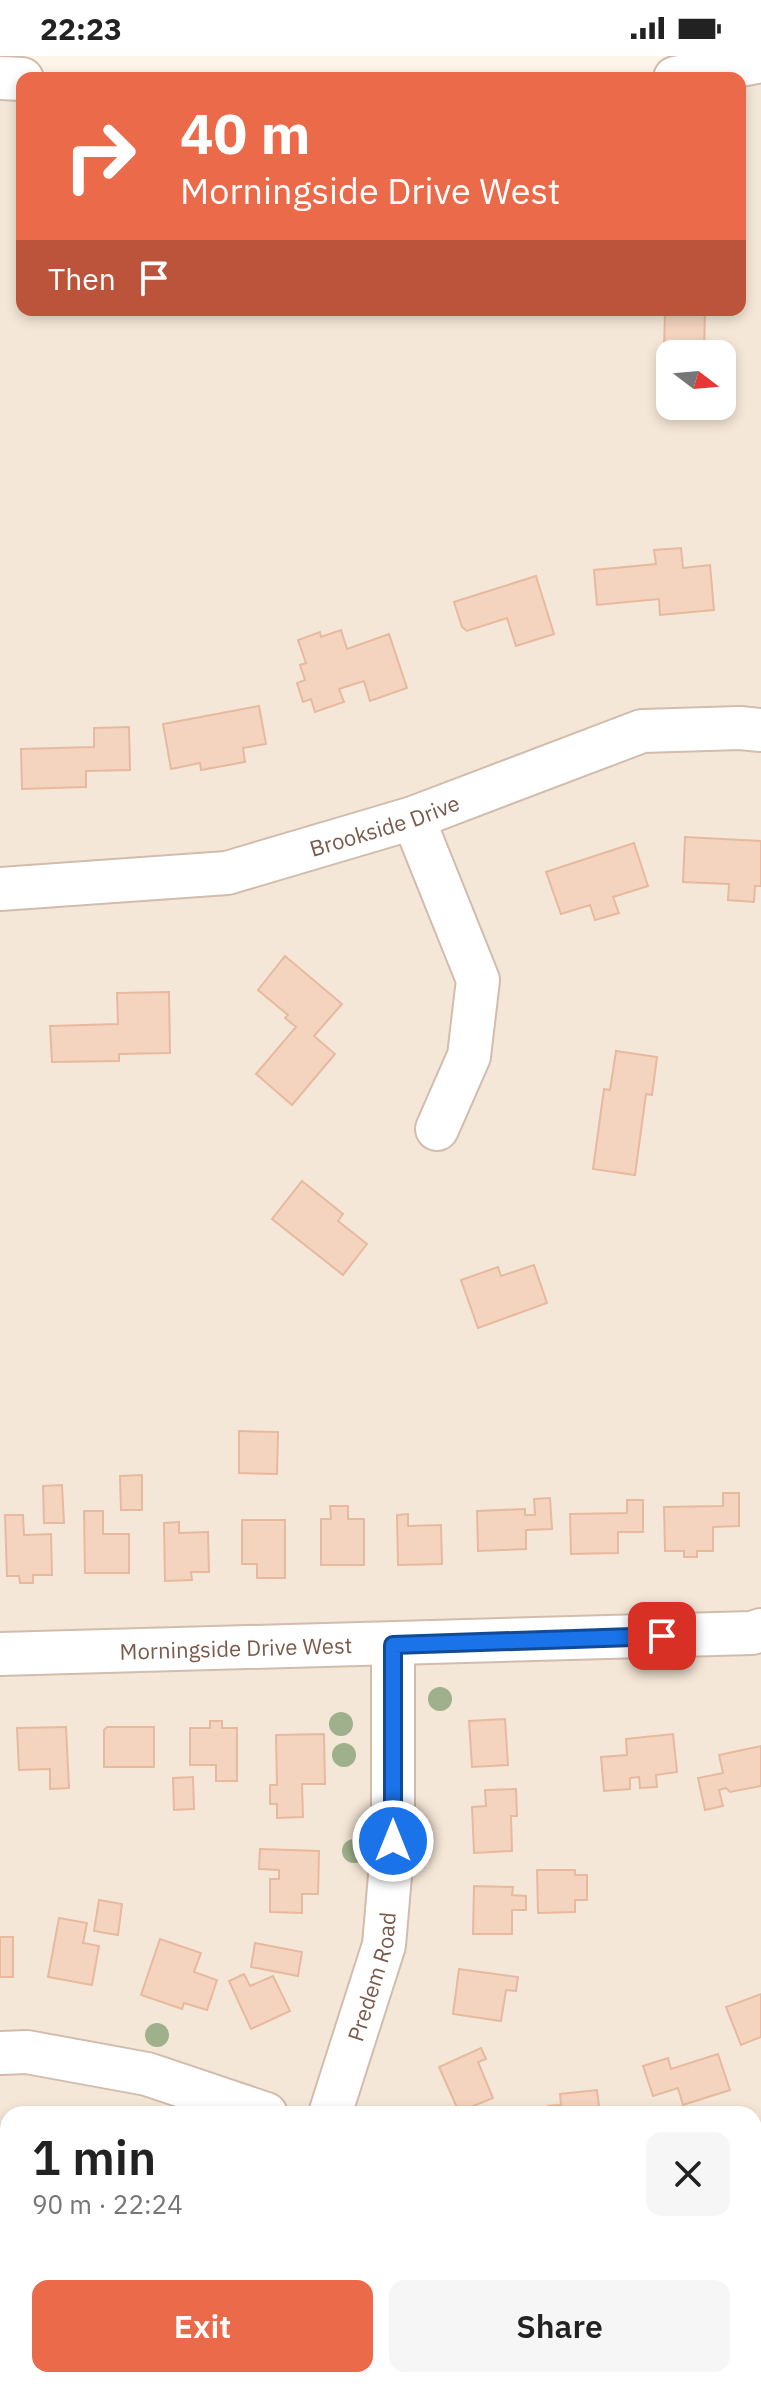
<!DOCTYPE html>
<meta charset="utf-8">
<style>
:root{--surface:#fff;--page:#f6f6f6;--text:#222;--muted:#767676;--accent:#eb6a4a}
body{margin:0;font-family:"IBM Plex Sans",sans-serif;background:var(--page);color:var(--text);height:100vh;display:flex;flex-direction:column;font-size:30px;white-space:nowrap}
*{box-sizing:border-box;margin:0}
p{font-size:26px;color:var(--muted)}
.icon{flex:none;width:44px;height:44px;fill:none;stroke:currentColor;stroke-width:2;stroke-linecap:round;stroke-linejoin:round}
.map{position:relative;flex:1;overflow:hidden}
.drawer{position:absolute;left:0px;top:2050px;width:762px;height:282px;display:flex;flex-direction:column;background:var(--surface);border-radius:24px 24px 0 0;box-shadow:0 4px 12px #0003}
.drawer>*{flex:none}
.top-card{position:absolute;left:16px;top:16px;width:730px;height:244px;border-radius:16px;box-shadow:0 4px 12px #0003;background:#eb6a4a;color:#fff;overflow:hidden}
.needle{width:52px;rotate:106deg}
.buttons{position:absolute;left:656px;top:284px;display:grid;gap:16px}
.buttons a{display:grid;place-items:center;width:80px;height:80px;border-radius:16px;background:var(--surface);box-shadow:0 4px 12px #0003;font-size:40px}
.pin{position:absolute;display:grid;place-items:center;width:68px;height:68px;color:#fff;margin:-34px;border-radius:16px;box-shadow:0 4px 12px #0006}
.me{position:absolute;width:88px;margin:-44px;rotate:0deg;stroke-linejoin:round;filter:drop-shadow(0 0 6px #0008)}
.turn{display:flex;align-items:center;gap:28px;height:168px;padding:0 32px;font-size:36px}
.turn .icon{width:104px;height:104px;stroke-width:2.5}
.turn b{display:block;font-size:56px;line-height:68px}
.then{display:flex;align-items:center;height:76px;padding:0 32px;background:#0003;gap:16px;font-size:30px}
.round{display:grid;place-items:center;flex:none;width:84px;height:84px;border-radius:16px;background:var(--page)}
.head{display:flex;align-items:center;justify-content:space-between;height:136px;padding:0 32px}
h1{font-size:48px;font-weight:600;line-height:60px}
.cta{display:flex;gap:16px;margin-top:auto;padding:16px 32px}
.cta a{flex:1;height:92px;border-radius:16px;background:var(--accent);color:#fff;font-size:32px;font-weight:600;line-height:92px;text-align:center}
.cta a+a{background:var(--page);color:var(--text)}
.status{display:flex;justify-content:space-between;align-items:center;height:56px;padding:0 40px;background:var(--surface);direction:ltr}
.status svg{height:22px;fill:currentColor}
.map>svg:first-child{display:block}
</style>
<div class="status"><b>22:23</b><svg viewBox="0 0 49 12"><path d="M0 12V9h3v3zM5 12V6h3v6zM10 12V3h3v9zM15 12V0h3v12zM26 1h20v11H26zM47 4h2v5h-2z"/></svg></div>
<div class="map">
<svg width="761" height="2331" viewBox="0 0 761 2331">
<rect width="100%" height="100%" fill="#fdf5e9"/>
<path fill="#f5e7d7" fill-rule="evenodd" d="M761 21V2331H0V38L22 40V254H740V25ZM670 298H722V350H670ZM8 2058H754V2324H8Z"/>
<g fill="#f4d3bf" stroke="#e7b99f" stroke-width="2">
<path d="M665 254H705L704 297 673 298V296H664Z"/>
<path d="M681 492 683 512 710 509 714 554 660 559 659 543 597 549 594 514 656 508 654 494Z"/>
<path d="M536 520 554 578 516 590 507 562 467 575 462 571 454 546Z"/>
<path d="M341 574 347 593 389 578 407 632 370 645 364 625 339 633 344 646 315 656 311 643 303 646 297 627 305 624 300 609 306 607 298 584 320 576 321 581Z"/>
<path d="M259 650 266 688 243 692 245 706 201 714 200 707 171 713 163 668Z"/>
<path d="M129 671 130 714 86 715V731L22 733 21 693 94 691V672Z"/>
<path d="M685 781 761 785V830H755L754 846 728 844 729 828 683 826Z"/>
<path d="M634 787 648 830 613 841 619 857 595 864 590 849 561 858 546 816Z"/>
<path d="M285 900 342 948 314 980 335 998 292 1049 256 1018 296 971 285 962 288 959 258 934Z"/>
<path d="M169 936 170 997 119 998V1005L52 1006 50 970 118 968 117 937Z"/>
<path d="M616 995 657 1001 652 1039 646 1038 635 1119 593 1113 604 1033 610 1034Z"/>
<path d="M302 1125 343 1158 338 1165 367 1188 343 1219 272 1163Z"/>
<path d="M534 1209 547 1247 478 1272 461 1224 498 1211 501 1220Z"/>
<path d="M239 1375 278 1376 277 1418 239 1417Z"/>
<path d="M142 1419V1454H121L120 1420Z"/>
<path d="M62 1429 64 1467H44L43 1430Z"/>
<path d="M723 1437H739V1470L713 1471V1495H697V1501H684V1495H665L664 1451 723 1450Z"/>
<path d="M550 1442 552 1473 526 1474V1493L478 1495 477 1455 525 1453V1459H535L534 1443Z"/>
<path d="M627 1444H643V1476H618V1497L571 1498 570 1458 627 1457Z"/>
<path d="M330 1450H348V1463H364V1509H321V1463H331Z"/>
<path d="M84 1455H103V1478H129V1517H85Z"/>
<path d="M408 1458V1470L441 1469 442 1508 398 1509 397 1459Z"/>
<path d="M5 1459H23L24 1479 51 1478 52 1519H33V1527H20L19 1520H7Z"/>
<path d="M242 1464H285V1522H257V1508H242Z"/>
<path d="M179 1466V1477L208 1476 209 1516H191L192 1524 165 1525 164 1467Z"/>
<path d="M505 1663 508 1709 472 1711 469 1665Z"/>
<path d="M210 1665H222V1672H237V1725H216V1709H190V1672H210Z"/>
<path d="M66 1671 69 1732 50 1733V1713L19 1714 17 1672Z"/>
<path d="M107 1671H154V1711H104V1674Z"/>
<path d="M324 1678 325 1728H302L303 1761 277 1762V1748H270V1729H277L276 1679Z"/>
<path d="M673 1678 677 1716 656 1719 657 1731 640 1732 639 1721 630 1722V1733L604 1735 601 1701 627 1699 626 1683Z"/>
<path d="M761 1690V1730L730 1736 726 1732 719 1734 723 1750 705 1754 698 1722 723 1717 719 1699Z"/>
<path d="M193 1721 194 1753 174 1754 173 1722Z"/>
<path d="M516 1733 517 1760H511L512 1795 474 1797 472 1751 486 1750 485 1734Z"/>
<path d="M260 1793 319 1795 318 1838H302V1857L270 1856V1823H279V1814L259 1813Z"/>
<path d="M537 1814H575V1819H587V1844H575V1856L538 1857Z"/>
<path d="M474 1830 513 1831 512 1839 526 1840V1854H512V1878H473Z"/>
<path d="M99 1844 122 1848 118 1879 94 1875Z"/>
<path d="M59 1862 87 1867 83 1887 99 1890 92 1929 48 1921Z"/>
<rect x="0" y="1881" width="13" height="40"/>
<path d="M160 1883 201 1897 194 1916 217 1924 207 1954 184 1947 182 1953 141 1939Z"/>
<path d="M255 1887 302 1896 298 1920 251 1911Z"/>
<path d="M459 1913 518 1921 516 1935 506 1934 501 1965 453 1958Z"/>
<path d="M244 1918 250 1930 273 1920 290 1955 251 1973 229 1925Z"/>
<path d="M761 1938V1981L741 1989 726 1951Z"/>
<path d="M481 1992 486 2003 478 2006 493 2042 459 2056 439 2011Z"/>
<path d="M718 1998 730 2034 683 2049 678 2032 653 2040 643 2010 668 2002 671 2013Z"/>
<path d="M597 2034 600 2058H549L548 2050 561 2049 560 2038Z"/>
<path d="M754 2202 755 2205 761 2202V2243L754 2245Z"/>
<path d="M497 2324H529L528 2331H496Z"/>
</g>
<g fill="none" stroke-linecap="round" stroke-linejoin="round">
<defs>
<g id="minor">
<path d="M0 22 22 23"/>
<path d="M675 22 761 5"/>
<path d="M413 762 478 924 469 1000 437 1073"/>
<path id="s1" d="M0 833 227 817 413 762 642 675 740 672 761 674"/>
<path id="s2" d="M0 1598 752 1577 761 1574"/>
<path d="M0 1997 27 1996 147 2018 266 2058"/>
<path id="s3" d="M330 2058 384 1889 393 1785V1589"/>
<path d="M754 2120 761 2118"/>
<path d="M199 2331 202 2324"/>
</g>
</defs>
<use href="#minor" stroke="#d1bcad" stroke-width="46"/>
<use href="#minor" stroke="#fff" stroke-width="42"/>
</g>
<g fill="#9fb18c">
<circle cx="440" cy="1643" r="12"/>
<circle cx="341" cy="1668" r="12"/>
<circle cx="344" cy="1699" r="12"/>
<circle cx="354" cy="1795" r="12"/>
<circle cx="157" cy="1979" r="12"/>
</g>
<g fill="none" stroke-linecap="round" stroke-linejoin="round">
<defs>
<path id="route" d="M393 1785V1589L662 1580"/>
</defs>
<use href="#route" stroke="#114b97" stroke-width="20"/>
<use href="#route" stroke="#1a73e8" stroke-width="14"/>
</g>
<g text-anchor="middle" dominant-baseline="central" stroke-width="6" stroke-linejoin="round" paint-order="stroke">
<g font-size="22" fill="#7a5a4b" stroke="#fff9f0">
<text stroke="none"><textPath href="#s1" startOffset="392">Brookside Drive</textPath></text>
<text stroke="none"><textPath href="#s2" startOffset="236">Morningside Drive West</textPath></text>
<text stroke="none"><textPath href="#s3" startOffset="144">Predem Road</textPath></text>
</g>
</g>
</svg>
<div class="buttons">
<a><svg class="needle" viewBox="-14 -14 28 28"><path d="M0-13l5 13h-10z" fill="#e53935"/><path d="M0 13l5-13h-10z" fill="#767676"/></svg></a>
</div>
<div class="pin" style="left:662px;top:1580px;background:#d93025"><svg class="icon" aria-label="arrive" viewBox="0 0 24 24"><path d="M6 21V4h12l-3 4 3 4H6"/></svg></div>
<svg class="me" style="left:393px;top:1785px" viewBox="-20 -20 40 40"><circle r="17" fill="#1a73e8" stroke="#fff" stroke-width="3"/><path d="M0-11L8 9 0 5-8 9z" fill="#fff"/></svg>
<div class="top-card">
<div class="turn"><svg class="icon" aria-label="right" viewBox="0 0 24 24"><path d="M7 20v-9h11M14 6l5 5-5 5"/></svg><div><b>40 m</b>Morningside Drive West</div></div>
<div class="then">Then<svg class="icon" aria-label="arrive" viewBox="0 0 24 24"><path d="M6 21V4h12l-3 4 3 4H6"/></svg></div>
</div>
<section class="drawer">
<div class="head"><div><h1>1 min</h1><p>90 m · 22:24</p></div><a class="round"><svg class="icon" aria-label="close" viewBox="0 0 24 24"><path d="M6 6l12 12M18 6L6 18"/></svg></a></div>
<div class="cta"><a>Exit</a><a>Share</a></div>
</section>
</div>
